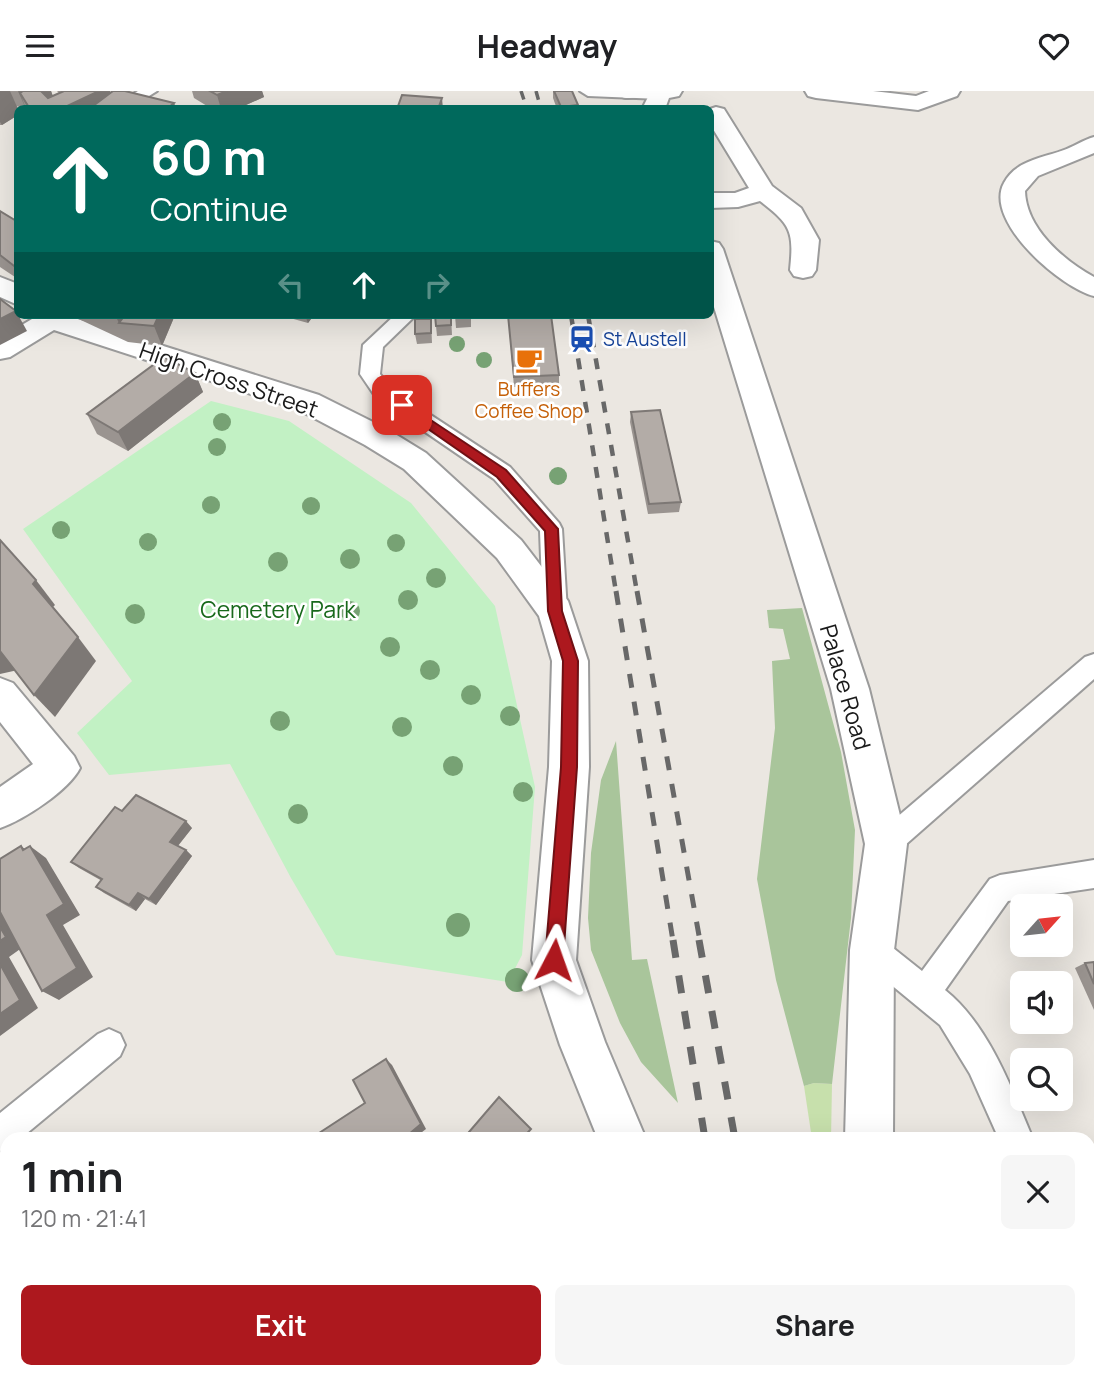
<!DOCTYPE html>
<meta charset="utf-8">
<style>
:root{--surface:#fff;--page:#f6f6f6;--text:#202124;--muted:#757577;--accent:#ad181e}
body{margin:0;font-family:Manrope,sans-serif;background:var(--page);color:var(--text);height:100vh;display:flex;flex-direction:column;font-size:26px;white-space:nowrap}
*{box-sizing:border-box;margin:0}
p{font-size:23px;color:var(--muted)}
.icon{flex:none;width:38px;height:38px;fill:none;stroke:currentColor;stroke-width:2;stroke-linecap:round;stroke-linejoin:round}
.map{position:relative;flex:1;overflow:hidden}
.sheet{position:absolute;left:0px;top:1041px;width:1096px;height:247px;display:flex;flex-direction:column;background:var(--surface);border-radius:21px 21px 0 0;box-shadow:0 7px 28px #0002}
.sheet>*{flex:none}
.guide{position:absolute;left:14px;top:14px;width:700px;height:214px;border-radius:10px;box-shadow:0 7px 28px #0002;background:#00695c;color:#fff;overflow:hidden}
.needle{width:46px;rotate:63deg}
.fabs{position:absolute;left:1010px;top:803px;display:grid;gap:14px}
.fabs a{display:grid;place-items:center;width:63px;height:63px;border-radius:10px;background:var(--surface);box-shadow:0 7px 28px #0002;font-size:35px}
.pin{position:absolute;display:grid;place-items:center;width:60px;height:60px;color:#fff;margin:-30px;border-radius:14px;box-shadow:0 4px 10px #0006}
.me{position:absolute;width:77px;margin:-38px;rotate:4deg;stroke-linejoin:round;filter:drop-shadow(0 0 5px #0008)}
.turn{display:flex;align-items:center;gap:24px;height:147px;padding:0 21px;font-size:32px}
.turn .icon{width:91px;height:91px;stroke-width:2.5}
.turn b{display:block;font-size:49px;line-height:60px}
.lanes{display:flex;align-items:center;height:66px;padding:0 21px;background:#0003;justify-content:center;gap:35px;direction:ltr}
.lanes .off{opacity:.35}
.round{display:grid;place-items:center;flex:none;width:74px;height:74px;border-radius:10px;background:var(--page)}
.headline{display:flex;align-items:center;justify-content:space-between;height:119px;padding:0 21px}
h1{font-size:42px;font-weight:700;line-height:52px}
.cta{display:flex;gap:14px;margin-top:auto;padding:14px 21px}
.cta a{flex:1;height:80px;border-radius:10px;background:var(--accent);color:#fff;font-size:28px;font-weight:700;line-height:80px;text-align:center}
.cta a+a{background:var(--page);color:var(--text)}
header{display:flex;justify-content:space-between;align-items:center;height:91px;padding:0 21px;background:var(--surface);font-size:32px;font-weight:700}
.map>svg:first-child{display:block}
</style>
<header><svg class="icon" aria-label="menu" viewBox="0 0 24 24"><path d="M4 6h16M4 12h16M4 18h16"/></svg>Headway<svg class="icon" aria-label="heart" viewBox="0 0 24 24"><path d="M12 20l-8-8c-3-5 5-10 8-4 3-6 11-1 8 4z"/></svg></header>
<div class="map">
<svg width="1094" height="1287" viewBox="0 0 1094 1287">
<rect width="100%" height="100%" fill="#ebe7e1"/>
<path fill="#c7e0ac" d="M814 992 832 993 831 1048H812L804 995Z"/>
<g fill="#a9c59b">
<path d="M802 517 841 661 855 739 851 827 832 993 814 992 804 995 776 889 757 788 775 637 772 570 790 568 783 538 769 537 767 519Z"/>
<path d="M616 650 632 869 647 868 678 1012 641 971 620 932 591 859 588 827 591 762 601 689Z"/>
</g>
<path fill="#c2f1c4" d="M211 310 289 330 411 412 495 515 535 696 522 864 508 891 336 864 291 787 230 673 109 684 77 642 132 590 23 438Z"/>
<g fill="none" stroke-linecap="round" stroke-linejoin="round">
<defs>
<g id="service">
<path d="M138 0H157L128 18H109Z"/>
<path d="M580 0H666L668 3 660 8 588 5Z"/>
<path d="M395 224H416L383 256 380 283 391 298 510 376 559 432 562 438 567 520 564 527 555 530 546 527 543 520 540 440 494 388 377 308 360 283 363 254Z"/>
<path d="M1094 563V588L896 762 886 766 876 762 872 753 876 744 1085 566Z"/>
<path d="M1094 769V797L1008 810 945 899C988 933 1012 998 1033 1048H999L970 983 940 934 861 869 857 859 861 849 872 844 883 849 922 880 990 788 1000 784Z"/>
<path d="M109 938 120 943 125 954 120 965 20 1048H7V1057L0 1060V1022L98 943Z"/>
<path d="M1088 1131 1094 1133V1172L1088 1169Z"/>
</g>
<g id="minor">
<path d="M616 0H638L639 1 636 6C627 8 621 8 616 0Z"/>
<path d="M716 16 724 18 772 95 801 117 819 149 816 179 812 185 803 187 794 185 790 179C794 140 791 134 760 110L738 116 710 117V102H735L749 97 710 33V18Z"/>
<path d="M1094 46V62L1038 85 1025 100C1026 137 1063 169 1094 186V205C1061 197 983 130 1004 92 1016 69 1043 67 1064 59 1075 55 1083 49 1094 46Z"/>
<path d="M0 186 18 193V214L0 206Z"/>
<path d="M29 224H65L319 304 387 338 426 362 521 449 568 510 588 570 589 676 576 869 605 951 646 1048H598L560 954 532 869 549 676 552 570 539 525 497 467 404 378 365 354 297 318 54 239 10 266 0 268V247L32 228Z"/>
<path d="M0 587 13 592 74 665 80 677C69 699 24 729 0 737V696L33 673 0 631Z"/>
</g>
<g id="tertiary">
<path d="M651 0H682L679 5 669 7 665 18H642Z"/>
<path d="M805 0H873L916 5 929 0H960L957 5 918 19 816 7 808 5Z"/>
<path d="M710 150 719 152 723 158 869 598 907 753 894 859 893 1048H845L850 859 865 753 831 598 710 203Z"/>
<path d="M490 1281H546L544 1287H488Z"/>
<path d="M914 1281H973L975 1287H916Z"/>
</g>
</defs>
<use href="#service" stroke="#9b9b9b" stroke-width="4"/>
<use href="#minor" stroke="#9b9b9b" stroke-width="4"/>
<use href="#tertiary" stroke="#9b9b9b" stroke-width="4"/>
<use href="#service" fill="#fff" fill-rule="evenodd"/>
<use href="#minor" fill="#fff" fill-rule="evenodd"/>
<use href="#tertiary" fill="#fff" fill-rule="evenodd"/>
<g stroke="#686868" stroke-width="3.5" stroke-dasharray="9 9" stroke-linecap="butt">
<path d="M521 0 527 18"/>
<path d="M536 0 541 18"/>
</g>
<g stroke="#686868" stroke-width="4.5" stroke-dasharray="11 11" stroke-linecap="butt">
<path d="M571 224 616 501"/>
<path d="M588 224 637 501"/>
</g>
<g stroke="#686868" stroke-width="5" stroke-dasharray="14 14" stroke-linecap="butt">
<path d="M616 500 673 850"/>
<path d="M637 500 700 850"/>
</g>
<g stroke="#686868" stroke-width="7" stroke-dasharray="18 18" stroke-linecap="butt">
<path d="M673 849 705 1048"/>
<path d="M699 849 735 1048"/>
<path d="M748 1281 749 1287"/>
<path d="M782 1281 783 1287"/>
</g>
</g>
<g fill="#77a274">
<circle cx="457" cy="253" r="8"/>
<circle cx="484" cy="269" r="8"/>
<circle cx="222" cy="331" r="9"/>
<circle cx="217" cy="356" r="9"/>
<circle cx="558" cy="385" r="9"/>
<circle cx="211" cy="414" r="9"/>
<circle cx="311" cy="415" r="9"/>
<circle cx="61" cy="439" r="9"/>
<circle cx="148" cy="451" r="9"/>
<circle cx="396" cy="452" r="9"/>
<circle cx="350" cy="468" r="10"/>
<circle cx="278" cy="471" r="10"/>
<circle cx="436" cy="487" r="10"/>
<circle cx="408" cy="509" r="10"/>
<circle cx="350" cy="520" r="10"/>
<circle cx="135" cy="523" r="10"/>
<circle cx="390" cy="556" r="10"/>
<circle cx="430" cy="579" r="10"/>
<circle cx="471" cy="604" r="10"/>
<circle cx="510" cy="625" r="10"/>
<circle cx="280" cy="630" r="10"/>
<circle cx="402" cy="636" r="10"/>
<circle cx="453" cy="675" r="10"/>
<circle cx="523" cy="701" r="10"/>
<circle cx="298" cy="723" r="10"/>
<circle cx="458" cy="834" r="12"/>
<circle cx="517" cy="889" r="12"/>
</g>
<g fill="#9a9490">
<path d="M0 0H51L53 5 59 2 57 0H110L111 2 174 12 176 18H23L17 15 18 18V24L2 34H0Z"/>
<path d="M192 0H262L264 6 237 18H212L194 7Z"/>
<path d="M553 0H572L578 14V18H557L553 7Z"/>
<path d="M0 120 18 131V188L0 176Z"/>
<path d="M70 224H175L162 255 128 251Z"/>
<path d="M279 224H314L308 232Z"/>
<path d="M451 224 452 244 437 245 436 235Z"/>
<path d="M455 224H471V236L456 237Z"/>
<path d="M474 224H490V227L475 228Z"/>
<path d="M508 224 559 284V294L514 296Z"/>
<path d="M431 228 432 252 417 253 415 243Z"/>
<path d="M195 282 203 301 128 360 97 343 87 323Z"/>
<path d="M631 321 681 411 679 421 648 423 630 331Z"/>
<path d="M122 720 192 737 178 755 186 759 192 765 156 814 145 808 136 820 104 802 96 796 102 790 79 777 71 771Z"/>
<path d="M1094 871V919L1075 877 1085 872Z"/>
</g>
<g fill="#7d7875">
<path d="M0 0H10L18 18V24L2 34 0 31Z"/>
<path d="M18 0H51L53 6 30 17 20 2 26 18Z"/>
<path d="M99 0H110L116 15 111 18H61Z"/>
<path d="M227 0H262L264 6 237 18H221L217 4Z"/>
<path d="M442 7 443 18H438Z"/>
<path d="M174 12 176 18H167Z"/>
<path d="M578 14V18H561V16Z"/>
<path d="M16 220 27 240 0 254V228Z"/>
<path d="M115 224H149L119 232Z"/>
<path d="M159 224H175L162 255 154 235Z"/>
<path d="M305 224H314L308 232Z"/>
<path d="M195 282 203 301 128 360 118 341Z"/>
<path d="M36 489 55 514 52 517 33 493Z"/>
<path d="M78 546 96 570 55 626 34 604Z"/>
<path d="M0 559 18 579 0 583Z"/>
<path d="M186 730 192 737 176 757 170 751Z"/>
<path d="M21 755 37 767 30 755 46 767 80 824 63 834 93 886 59 909 42 900 47 824Z"/>
<path d="M186 759 192 765 156 814 149 808Z"/>
<path d="M138 802 145 808 136 820 129 814Z"/>
<path d="M0 817 23 856 9 866 38 917 0 945Z"/>
<path d="M386 968 392 974 426 1038 413 1048H410L408 1044Z"/>
<path d="M198 1281H204L195 1287H189Z"/>
</g>
<g fill="#b3aca7" stroke="#7d7875" stroke-width="2">
<path d="M23 0H41L48 7 64 0H99L61 18H30L20 2Z"/>
<path d="M113 0H125L174 12 167 18H89Z"/>
<path d="M210 0H227L217 4Z"/>
<path d="M554 0H572L578 14 561 16Z"/>
<path d="M402 4 442 7 438 18H397Z"/>
<path d="M0 120 18 131V178L0 164Z"/>
<path d="M0 208 16 220 0 228Z"/>
<path d="M125 224H159L154 235 119 232Z"/>
<path d="M435 224H451V234L436 235Z"/>
<rect x="455" y="224" width="16" height="2"/>
<path d="M508 224H551L559 284 514 286Z"/>
<path d="M415 228H431V242L415 243Z"/>
<path d="M164 266 195 282 118 341 87 323Z"/>
<path d="M660 319 681 411 649 413 631 321Z"/>
<path d="M0 449 36 489 33 493 78 546 34 604 0 560Z"/>
<path d="M136 704 186 730 170 751 186 759 149 808 138 802 129 814 96 796 102 788 71 771 115 716 122 720Z"/>
<path d="M21 755 23 759 30 755 64 813 47 824 77 877 42 900 0 821V768Z"/>
<path d="M0 836 6 846 0 850Z"/>
<path d="M1094 871V893L1085 872Z"/>
<path d="M0 873 20 909 0 923Z"/>
<path d="M386 968 421 1033 408 1044 410 1048H310L365 1012 353 989Z"/>
<path d="M499 1006 531 1038 522 1048H463Z"/>
<path d="M173 1281H198L189 1287H174Z"/>
<path d="M201 1281H291L282 1287H203Z"/>
</g>
<path fill="#ad181e" stroke="#701014" stroke-width="2" d="M402 310 506 379 558 438 562 520 578 570 577 676 563 869 561 876 554 878 548 876 545 869 561 676 563 570 548 520 545 440 497 386 398 317 396 314Z"/>
<defs>
<symbol id="station-bare" viewBox="-9 -9 18 18"><path d="M-3-6H3Q5-6 5-4V2Q5 4 3 4L4.5 6H3L1.5 4h-3L-3 6H-4.5L-3 4Q-5 4-5 2V-4Q-5-6-3-6ZM-3.5-4v3h7v-3ZM-3.5 1v1.5H-2V1ZM2 1v1.5H3.5V1Z" fill="#1a4fb4" stroke="#fff" stroke-width="2.5" paint-order="stroke"/></symbol>
<symbol id="cafe-bare" viewBox="-9 -9 18 18"><path d="M-5.5-4.5H6V0H3Q3 3.5 0 3.5H-2.5Q-5.5 3.5-5.5 0ZM3-3.2v2h1.7v-2ZM-6 4.5H4V6H-6Z" fill="#e8710a" stroke="#fff" stroke-width="2.5" paint-order="stroke"/></symbol>
</defs>
<g fill-rule="evenodd">
<use href="#station-bare" x="563" y="229" width="38" height="38"/>
<use href="#cafe-bare" x="510" y="250" width="38" height="38"/>
</g>
<g text-anchor="middle" dominant-baseline="central" stroke-width="5" stroke-linejoin="round" paint-order="stroke">
<g font-size="19" fill="#164399" stroke="#fff" text-anchor="start">
<text x="603" y="248">St Austell</text>
</g>
<g font-size="19" fill="#c56008" stroke="#fff">
<text x="529" y="298">Buffers<tspan x="529" dy="22">Coffee Shop</tspan></text>
</g>
<g font-size="23" fill="#1a1a1a" stroke="#fff">
<text transform="translate(229 288) rotate(19)">High Cross Street</text>
<text transform="translate(846 596) rotate(74)">Palace Road</text>
</g>
<g font-size="23" fill="#18691b" stroke="#fff">
<text x="278" y="518">Cemetery Park</text>
</g>
</g>
</svg>
<div class="fabs">
<a><svg class="needle" viewBox="-14 -14 28 28"><path d="M0-13l5 13h-10z" fill="#e53935"/><path d="M0 13l5-13h-10z" fill="#757577"/></svg></a>
<a><svg class="icon" aria-label="sound" viewBox="0 0 24 24"><path d="M4 9h4l5-4v14l-5-4H4zM17 9q2 3 0 6"/></svg></a>
<a><svg class="icon" aria-label="search" viewBox="0 0 24 24"><circle cx="10" cy="10" r="6"/><path d="M15 15l6 6"/></svg></a>
</div>
<div class="pin" style="left:402px;top:314px;background:#d93025"><svg class="icon" aria-label="arrive" viewBox="0 0 24 24"><path d="M6 21V4h12l-3 4 3 4H6"/></svg></div>
<svg class="me" style="left:554px;top:869px" viewBox="-20 -20 40 40"><path d="M0-17L14 15 0 8-14 15z" fill="#ad181e" stroke="#fff" stroke-width="4"/></svg>
<div class="guide">
<div class="turn"><svg class="icon" aria-label="ahead" viewBox="0 0 24 24"><path d="M12 20V5M6 11l6-6 6 6"/></svg><div><b>60 m</b>Continue</div></div>
<div class="lanes"><svg class="icon off" aria-label="left" viewBox="0 0 24 24"><path d="M17 20v-9H6M10 6l-5 5 5 5"/></svg><svg class="icon" aria-label="ahead" viewBox="0 0 24 24"><path d="M12 20V5M6 11l6-6 6 6"/></svg><svg class="icon off" aria-label="right" viewBox="0 0 24 24"><path d="M7 20v-9h11M14 6l5 5-5 5"/></svg></div>
</div>
<section class="sheet">
<div class="headline"><div><h1>1 min</h1><p>120 m · 21:41</p></div><a class="round"><svg class="icon" aria-label="close" viewBox="0 0 24 24"><path d="M6 6l12 12M18 6L6 18"/></svg></a></div>
<div class="cta"><a>Exit</a><a>Share</a></div>
</section>
</div>
